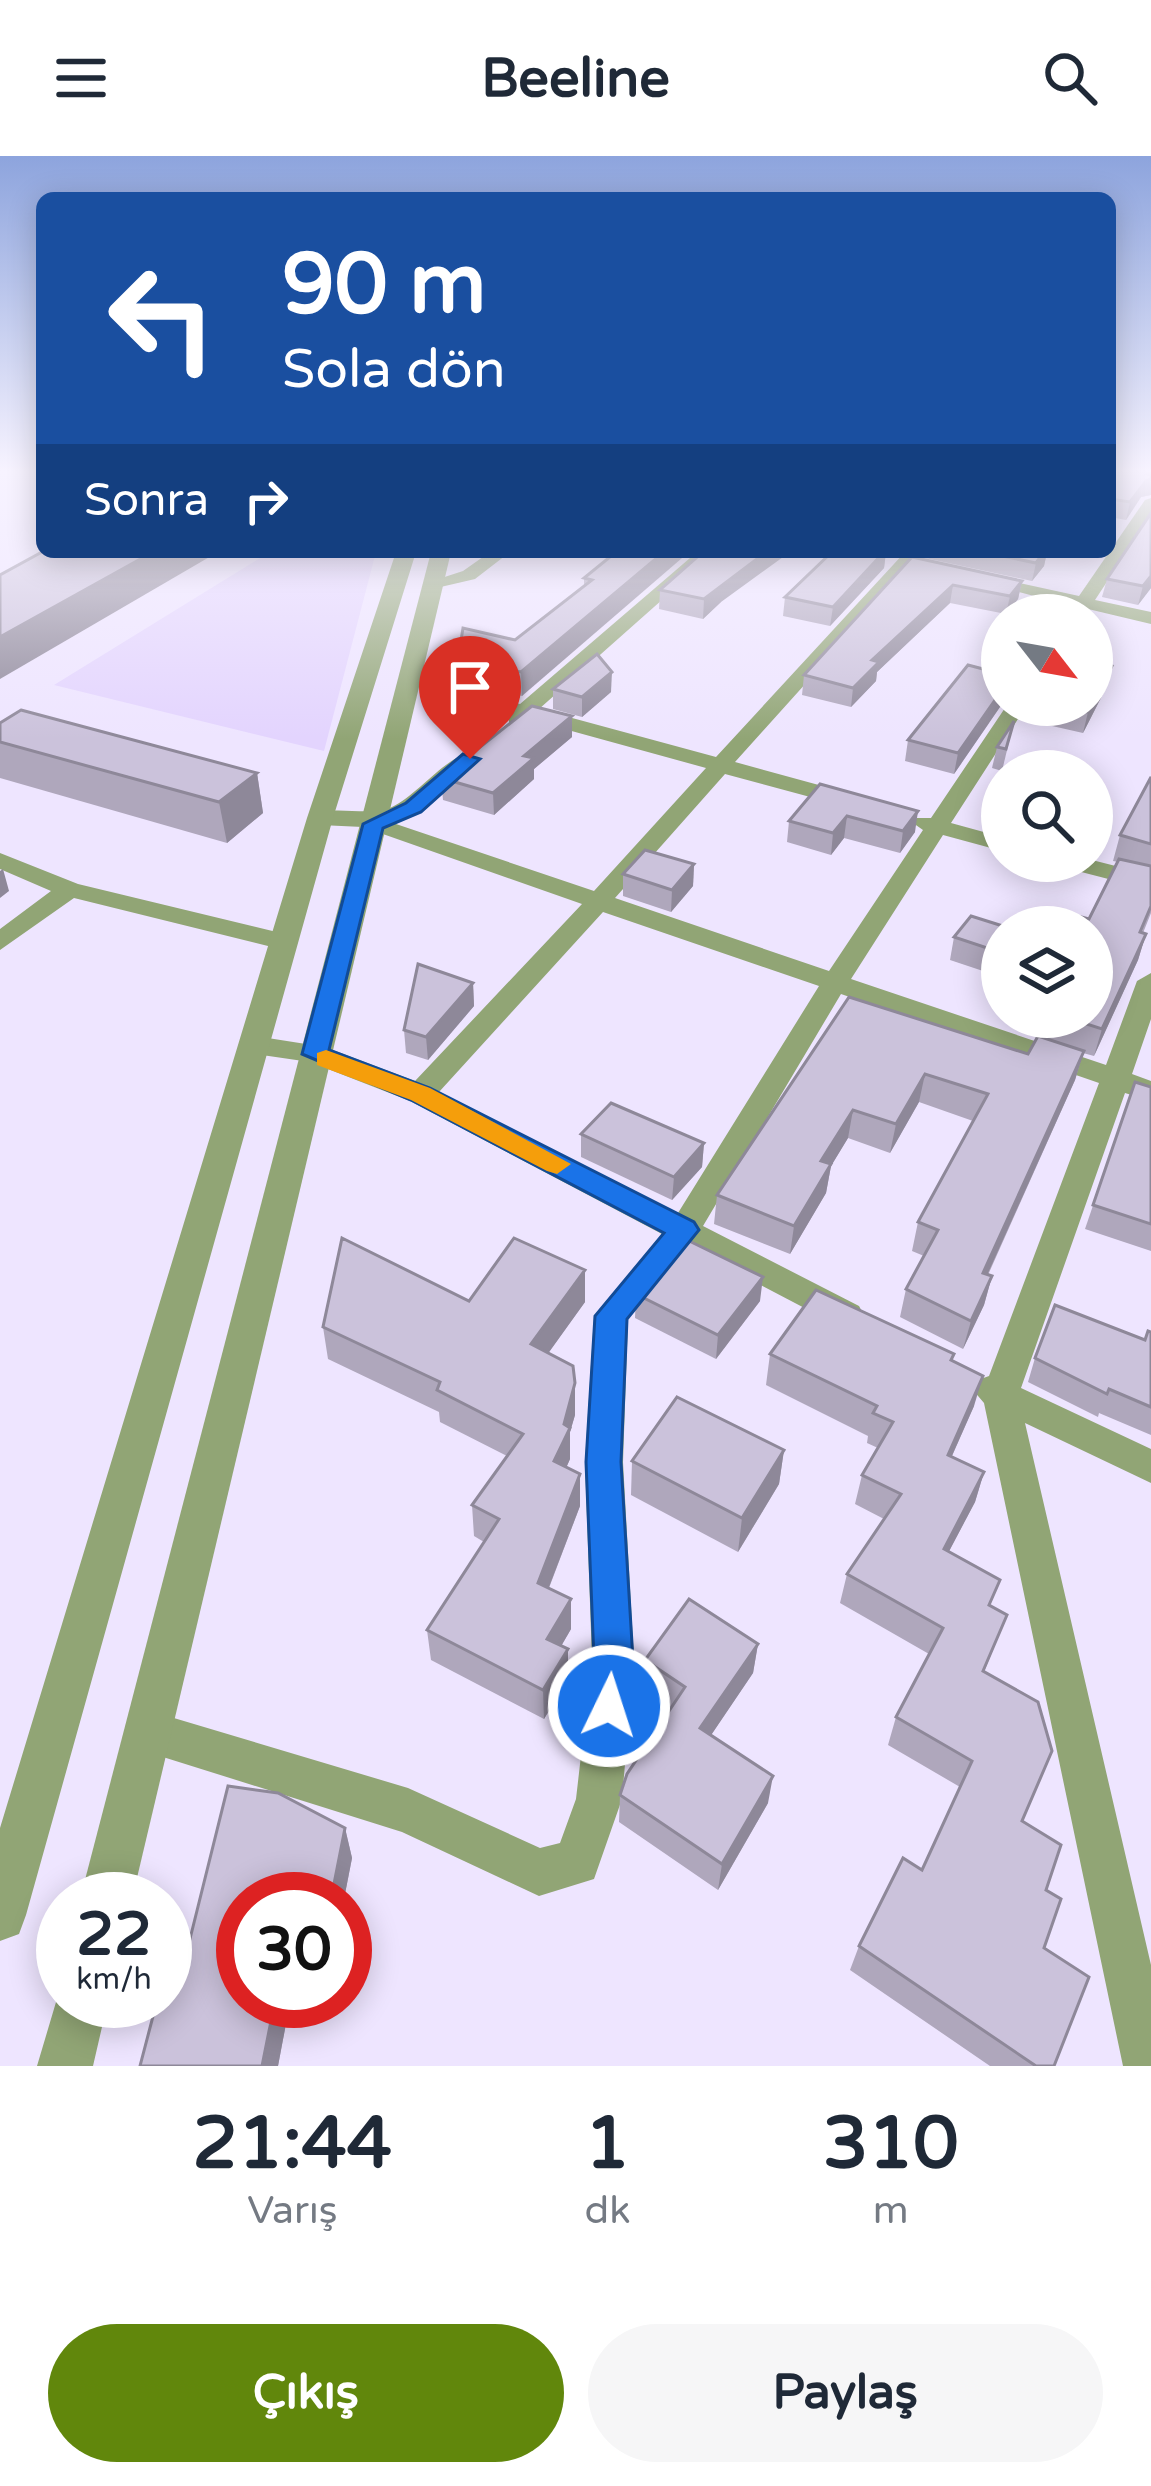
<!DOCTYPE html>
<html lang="tr">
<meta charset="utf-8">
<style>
:root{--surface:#fff;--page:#f6f6f7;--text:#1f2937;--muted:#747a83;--accent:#61870c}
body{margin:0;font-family:"Varela Round",sans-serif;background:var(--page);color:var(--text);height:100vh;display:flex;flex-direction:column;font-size:45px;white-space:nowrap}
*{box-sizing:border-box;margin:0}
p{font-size:39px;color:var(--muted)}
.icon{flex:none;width:66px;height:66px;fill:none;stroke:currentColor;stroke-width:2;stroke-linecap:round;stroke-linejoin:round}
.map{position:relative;height:1910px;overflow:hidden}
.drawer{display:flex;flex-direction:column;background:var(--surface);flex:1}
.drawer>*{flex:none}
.banner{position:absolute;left:36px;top:36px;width:1080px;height:366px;border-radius:18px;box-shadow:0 6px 30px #0003;background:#1a4fa0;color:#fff;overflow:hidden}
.needle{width:78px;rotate:121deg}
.buttons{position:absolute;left:981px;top:438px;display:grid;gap:24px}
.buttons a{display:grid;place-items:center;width:132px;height:132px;border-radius:50%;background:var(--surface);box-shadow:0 6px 30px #0003;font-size:60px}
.speed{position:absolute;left:36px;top:1716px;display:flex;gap:24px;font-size:60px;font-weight:700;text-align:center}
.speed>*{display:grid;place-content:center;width:156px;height:156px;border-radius:50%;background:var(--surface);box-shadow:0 6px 30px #0003;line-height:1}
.speed small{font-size:30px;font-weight:400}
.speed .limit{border:18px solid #d22;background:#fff;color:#111}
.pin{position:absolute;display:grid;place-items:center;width:102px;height:102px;color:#fff;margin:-123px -51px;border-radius:50% 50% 50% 0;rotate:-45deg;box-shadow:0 0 12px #0007}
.pin .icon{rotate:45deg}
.me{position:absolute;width:132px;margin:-66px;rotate:4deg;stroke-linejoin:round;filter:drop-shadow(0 0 9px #0008)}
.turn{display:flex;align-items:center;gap:42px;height:252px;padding:0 48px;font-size:54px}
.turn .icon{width:156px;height:156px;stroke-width:2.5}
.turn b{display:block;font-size:84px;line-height:102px}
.then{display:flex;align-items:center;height:114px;padding:0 48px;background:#0003;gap:24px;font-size:45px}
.eta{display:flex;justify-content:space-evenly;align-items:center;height:204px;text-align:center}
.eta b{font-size:72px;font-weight:700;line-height:84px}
.primary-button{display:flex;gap:24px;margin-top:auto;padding:24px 48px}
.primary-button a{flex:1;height:138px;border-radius:72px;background:var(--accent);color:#fff;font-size:48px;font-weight:700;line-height:138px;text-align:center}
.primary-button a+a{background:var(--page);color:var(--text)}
header{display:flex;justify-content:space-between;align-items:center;height:156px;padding:0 48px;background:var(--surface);font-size:54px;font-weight:700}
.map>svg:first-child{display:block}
</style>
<header><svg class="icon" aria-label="menu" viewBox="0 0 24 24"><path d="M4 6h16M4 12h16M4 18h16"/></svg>Beeline<svg class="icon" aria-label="search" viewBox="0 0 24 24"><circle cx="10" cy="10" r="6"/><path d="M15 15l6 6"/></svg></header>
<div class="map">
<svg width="1151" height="1910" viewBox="0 0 1151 1910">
<rect width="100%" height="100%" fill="#eee5ff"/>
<path fill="#e3d4fe" d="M270 396H376L324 595 54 529Z"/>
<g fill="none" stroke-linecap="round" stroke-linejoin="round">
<g fill="#91a575" fill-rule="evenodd">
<path d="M1151 342V359L1095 444 1151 456V468L1088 453 1084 459H1066L1072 450 973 424 982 419 1079 440 1145 344Z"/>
<path d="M490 396H510L475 423 432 433 423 428 463 415Z"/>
<path d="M697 396H716L539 553 716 601 905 396H924L735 606 859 640V650L851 652 725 618 615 742 829 815 923 674 913 667 917 662H931L1007 549H1027L951 667 1002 681V695L943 679 851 823 1106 909 1137 825 1151 817V863L1132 918 1151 925V945L1125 937 1021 1232 1151 1293V1327L1025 1267 1151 1809V1910H1123L984 1247 973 1234 978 1224 989 1220 1099 927 841 838 703 1070 859 1150 864 1159 859 1168 847 1172 835 1168 688 1091 628 1163 623 1306 634 1504 622 1643 594 1723 539 1740 402 1676 147 1596 131 1590 125 1575 131 1560 147 1554 408 1632 540 1692 560 1687 576 1643 592 1504 585 1306 594 1160 662 1078 410 945 310 906 255 898 241 889 255 880 325 891 415 925 582 748 363 671 320 669 308 662C328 646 367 662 392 651 419 639 451 592 480 596V606L427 651 393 667 594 735 706 612 528 563 509 567V558L401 525 411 519 520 548ZM603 756 819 830 678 1057 439 936Z"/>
<path d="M0 697 78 728 293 780 297 786 284 794 74 742 0 794V773L51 735 0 713Z"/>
<path d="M1092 704 1151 719V734L1058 710 1055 705Z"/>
</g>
<g fill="#91a575" fill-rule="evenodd">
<path d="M396 396H416L333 662 26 1759 19 1778 0 1785V1672L307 662Z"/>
<path d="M431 396H451L132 1743H80Z"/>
<path d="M62 1826 63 1845H108L93 1910H37Z"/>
</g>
</g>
<g fill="#afa7bc">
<path d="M1110 315H1151V339L1141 341 1126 364 1110 361Z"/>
<path d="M1151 357V432L1138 449 1102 441 1107 423Z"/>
<path d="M616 396 522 540 459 527 458 503 515 484 584 430V422Z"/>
<path d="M832 396H886L884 412 830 470 783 460 785 441Z"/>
<path d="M924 396H1047L1044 410 1032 425 925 402Z"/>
<path d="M912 401 1022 425 1018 443 1006 458 950 447 877 516 876 525 851 551 802 539 804 519Z"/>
<path d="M660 434 721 446 703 463 659 453Z"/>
<path d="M1112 510 1107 530 1083 577 1030 565 1034 549H1092Z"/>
<path d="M1002 518V548L954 618 905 605 908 584Z"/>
<path d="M553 533 611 536 582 561 553 553Z"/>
<path d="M572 560V581L534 613V623L494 659 443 644 441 622Z"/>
<path d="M1014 565 1002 615 992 612 997 591Z"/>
<path d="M0 567 257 617 263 657 227 687 0 622Z"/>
<path d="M1151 621V757L1143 777 1146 778 1138 804 1094 900 1083 897 1075 924 988 1119 992 1120 984 1149 963 1193 900 1161 906 1133 924 1100 912 1095 918 1066 973 965 919 946 890 997 848 982 831 1010 826 1037 790 1098 714 1068 717 1039 849 841 1028 898 1043 882 1049 861H1092L1089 763 1118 706 1113 705 1120 679Z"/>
<path d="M820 628 915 676 900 697 844 682 831 699 787 686 789 665Z"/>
<path d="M694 708 693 730 671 756 623 740V718Z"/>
<path d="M1002 771V814L998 820 950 804 954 781Z"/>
<path d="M473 827 474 850 428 904 406 897 404 874Z"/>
<path d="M1135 926 1151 931V1095L1085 1073Z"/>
<path d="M581 978 704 987 702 1011 672 1044 581 1001Z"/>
<path d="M636 1138 760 1145 716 1203 635 1162Z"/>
<path d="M469 1145 585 1146 548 1197 575 1227V1259L570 1276V1303L566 1312 580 1318V1350L549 1432 571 1443V1473L561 1490 568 1523 544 1563 431 1504 427 1474 484 1386 474 1380 472 1349 507 1300 440 1266 439 1256 328 1203 323 1171Z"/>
<path d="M1151 1176V1279L1099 1257 1098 1261 1028 1226 1035 1202 1145 1184Z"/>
<path d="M770 1198 952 1205 974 1250 952 1300 984 1316 975 1346 949 1395 991 1450 1007 1459 984 1516 1022 1665 1046 1734 1044 1792 1054 1910H990L850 1814 859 1790 922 1714 960 1631 888 1589 896 1561 929 1498 840 1447 847 1418 884 1363 855 1348 862 1319 878 1292 867 1287 868 1280 766 1229Z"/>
<path d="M784 1294 779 1328 738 1396 631 1339 632 1305Z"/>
<path d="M758 1488 753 1517 711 1579 768 1647 718 1734 619 1666 620 1639 671 1552 643 1532 645 1504Z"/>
<path d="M228 1630 278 1637 345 1672 352 1702 344 1743H243V1845H325L323 1857H288L278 1910H140L157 1845H165V1822L180 1823Z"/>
</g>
<g fill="#8e8899">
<path d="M1150 315 1151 339 1141 341 1126 364 1130 346Z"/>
<path d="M153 396H218L0 523V481Z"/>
<path d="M664 396H689L522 540 521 516Z"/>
<path d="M766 396H790L721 446 703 463 704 443Z"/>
<path d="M884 396H886L884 412 830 470 833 451Z"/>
<path d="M1044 396H1047L1044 410 1032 425 1036 407Z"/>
<path d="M1151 420V432L1138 449 1143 430Z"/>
<path d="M1022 425 1018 443 1006 458 1010 440Z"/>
<path d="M953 429 950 447 877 516 876 525 851 551 853 532 872 504Z"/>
<path d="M1112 510 1107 530 1083 577 1088 556Z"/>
<path d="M612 516 611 536 582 561V541Z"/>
<path d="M1002 534V548L954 618 958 597Z"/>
<path d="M572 560V581L534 613V623L494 659 493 637 524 600Z"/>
<path d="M257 617 263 657 227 687 219 646Z"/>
<path d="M918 655 915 676 900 697 903 675Z"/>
<path d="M847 660 844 682 831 699 833 677Z"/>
<path d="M694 708 693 730 671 756 672 734Z"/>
<path d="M3 713 9 735 0 742V715Z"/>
<path d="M1146 778 1138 804 1094 900 1102 873Z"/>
<path d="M473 827 474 850 428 904 426 881Z"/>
<path d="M1084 895 1075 924 975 1146 983 1117Z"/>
<path d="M925 918 919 946 890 997 896 968Z"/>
<path d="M853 954 848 982 831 1010 826 1037 790 1098 794 1070 821 1005Z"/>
<path d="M704 987 702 1011 672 1044 674 1021Z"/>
<path d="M585 1114V1146L532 1220 531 1188Z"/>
<path d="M992 1120 984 1149 963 1193 971 1165Z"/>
<path d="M763 1121 760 1145 716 1203 718 1179Z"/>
<path d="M983 1220 974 1250 939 1329 948 1299Z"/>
<path d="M575 1227V1259L570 1276V1303L555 1337 554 1305Z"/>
<path d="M784 1294 779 1328 738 1396 742 1362Z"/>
<path d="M984 1316 975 1346 935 1422 944 1393Z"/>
<path d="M580 1318V1350L539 1457 538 1427Z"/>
<path d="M571 1443V1473L548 1513 547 1483Z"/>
<path d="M758 1488 753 1517 697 1600 700 1572Z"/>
<path d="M568 1493V1523L544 1563 543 1534Z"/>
<path d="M773 1620 768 1647 718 1734 722 1708Z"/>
<path d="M345 1672 352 1702 344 1743H331Z"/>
<path d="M275 1845H283L288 1857 278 1910H262Z"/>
</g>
<g fill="#cbc2db" stroke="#8e8899" stroke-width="3">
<path d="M1110 315H1150L1147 318 1151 319V323L1146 325 1130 346 1110 343Z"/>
<path d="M1151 357V420L1143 430 1107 423Z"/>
<path d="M42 396H153L0 481V419Z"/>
<path d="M616 396H664L521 516 458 503 463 472 515 484 592 424 584 422Z"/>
<path d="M703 396H766L704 443 660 434Z"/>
<path d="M832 396H884L833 451 785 441Z"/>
<path d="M983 396H1044L1036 407Z"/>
<path d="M912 401 1022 425 1010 440 953 429 872 504 879 506 853 532 804 519Z"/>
<path d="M597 498 612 516 582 541 553 533Z"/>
<path d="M1092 505 1112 510 1092 549Z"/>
<path d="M968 509 1002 518V534L958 597 908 584Z"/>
<path d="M1056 549H1092L1088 556Z"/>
<path d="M532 550 572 560 524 600 534 602 493 637 441 622Z"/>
<path d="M21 554 257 617 219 646 0 586V567Z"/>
<path d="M1014 565 1006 593 997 591Z"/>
<path d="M1151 621V688L1120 679Z"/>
<path d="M820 628 918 655 903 675 847 660 833 677 789 665Z"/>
<path d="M645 694 694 708 672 734 623 718Z"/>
<path d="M1119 703 1151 710V750L1140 776 1146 778 1102 873 1065 861H1092V771H1054L1062 756 1089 763Z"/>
<path d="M971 760 1006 771H1002V797L954 781Z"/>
<path d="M418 808 473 827 426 881 404 874Z"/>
<path d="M849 841 1028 898 1038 880 1084 895 983 1117 992 1120 971 1165 906 1133 938 1074 918 1066 988 938 925 918 896 968 853 954 821 1005 831 1008 794 1070 717 1039Z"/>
<path d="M1135 926 1151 931V1068L1093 1049Z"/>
<path d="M611 947 704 987 674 1021 581 978Z"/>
<path d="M342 1082 469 1145 514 1082 585 1114 531 1188 573 1210 575 1227 564 1268 570 1272 554 1305 580 1318 538 1427 571 1443 547 1483 568 1493 543 1534 427 1474 499 1363 472 1349 523 1278 437 1234 440 1226 323 1171Z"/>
<path d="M683 1082 763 1121 718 1179 636 1138Z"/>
<path d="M816 1134 954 1198 951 1204 983 1220 948 1299 984 1316 944 1393 1000 1424 989 1449 1007 1459 983 1515 1038 1546 1052 1595 1022 1665 1061 1689 1046 1734 1061 1743 1044 1792 1089 1821 1054 1910H1036L859 1790 903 1702 922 1714 972 1605 896 1561 943 1472 847 1418 901 1338 862 1319 893 1266 873 1257 877 1250 770 1198Z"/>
<path d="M1055 1149 1145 1184 1148 1175 1151 1176V1251L1109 1233 1107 1238 1035 1202Z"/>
<path d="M677 1241 784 1294 742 1362 632 1305Z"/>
<path d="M689 1443 758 1488 700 1572 773 1620 722 1708 620 1639 627 1618 685 1531 645 1504Z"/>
<path d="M228 1630 278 1637 345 1672 331 1743H243V1845H275L262 1910H140L157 1845H165V1822L180 1823Z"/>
</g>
<linearGradient id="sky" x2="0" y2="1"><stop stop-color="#8da4dd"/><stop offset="0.54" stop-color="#f7f3ff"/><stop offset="1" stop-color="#f7f3ff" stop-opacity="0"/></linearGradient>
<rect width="1151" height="583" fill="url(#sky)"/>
<path fill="#1a73e8" stroke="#114b97" stroke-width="3" d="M463 598 480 603 421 656 383 672 329 894 430 932 694 1066 699 1074 627 1163 621 1306 633 1504 623 1564 609 1569 595 1564 589 1550 594 1504 586 1306 595 1160 664 1077 411 944 302 898 363 668 406 647Z"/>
<path fill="#f59e0b" d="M326 894 430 932 571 1008 557 1018 547 1015 411 944 317 909V897Z"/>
</svg>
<div class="buttons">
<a><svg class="needle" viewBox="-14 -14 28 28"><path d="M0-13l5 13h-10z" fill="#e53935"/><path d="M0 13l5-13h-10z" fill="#747a83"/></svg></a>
<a><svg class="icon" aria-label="search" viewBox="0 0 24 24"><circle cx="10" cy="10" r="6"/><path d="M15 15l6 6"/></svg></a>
<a><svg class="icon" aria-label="layers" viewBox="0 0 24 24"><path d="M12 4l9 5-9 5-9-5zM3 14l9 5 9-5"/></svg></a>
</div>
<div class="speed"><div>22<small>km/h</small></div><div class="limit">30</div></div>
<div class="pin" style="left:470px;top:603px;background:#d93025"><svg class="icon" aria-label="arrive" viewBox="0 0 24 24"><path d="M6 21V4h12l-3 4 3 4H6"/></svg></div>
<svg class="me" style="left:609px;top:1550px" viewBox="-20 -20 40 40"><circle r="17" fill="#1a73e8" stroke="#fff" stroke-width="3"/><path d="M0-11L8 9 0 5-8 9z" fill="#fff"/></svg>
<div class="banner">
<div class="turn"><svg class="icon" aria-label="left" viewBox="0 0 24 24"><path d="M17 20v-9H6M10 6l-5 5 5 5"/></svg><div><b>90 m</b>Sola dön</div></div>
<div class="then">Sonra<svg class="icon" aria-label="right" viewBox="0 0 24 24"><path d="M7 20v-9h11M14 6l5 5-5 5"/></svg></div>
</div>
</div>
<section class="drawer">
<div class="eta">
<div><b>21:44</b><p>Varış</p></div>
<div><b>1</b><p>dk</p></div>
<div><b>310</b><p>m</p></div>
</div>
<div class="primary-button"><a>Çıkış</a><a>Paylaş</a></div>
</section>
